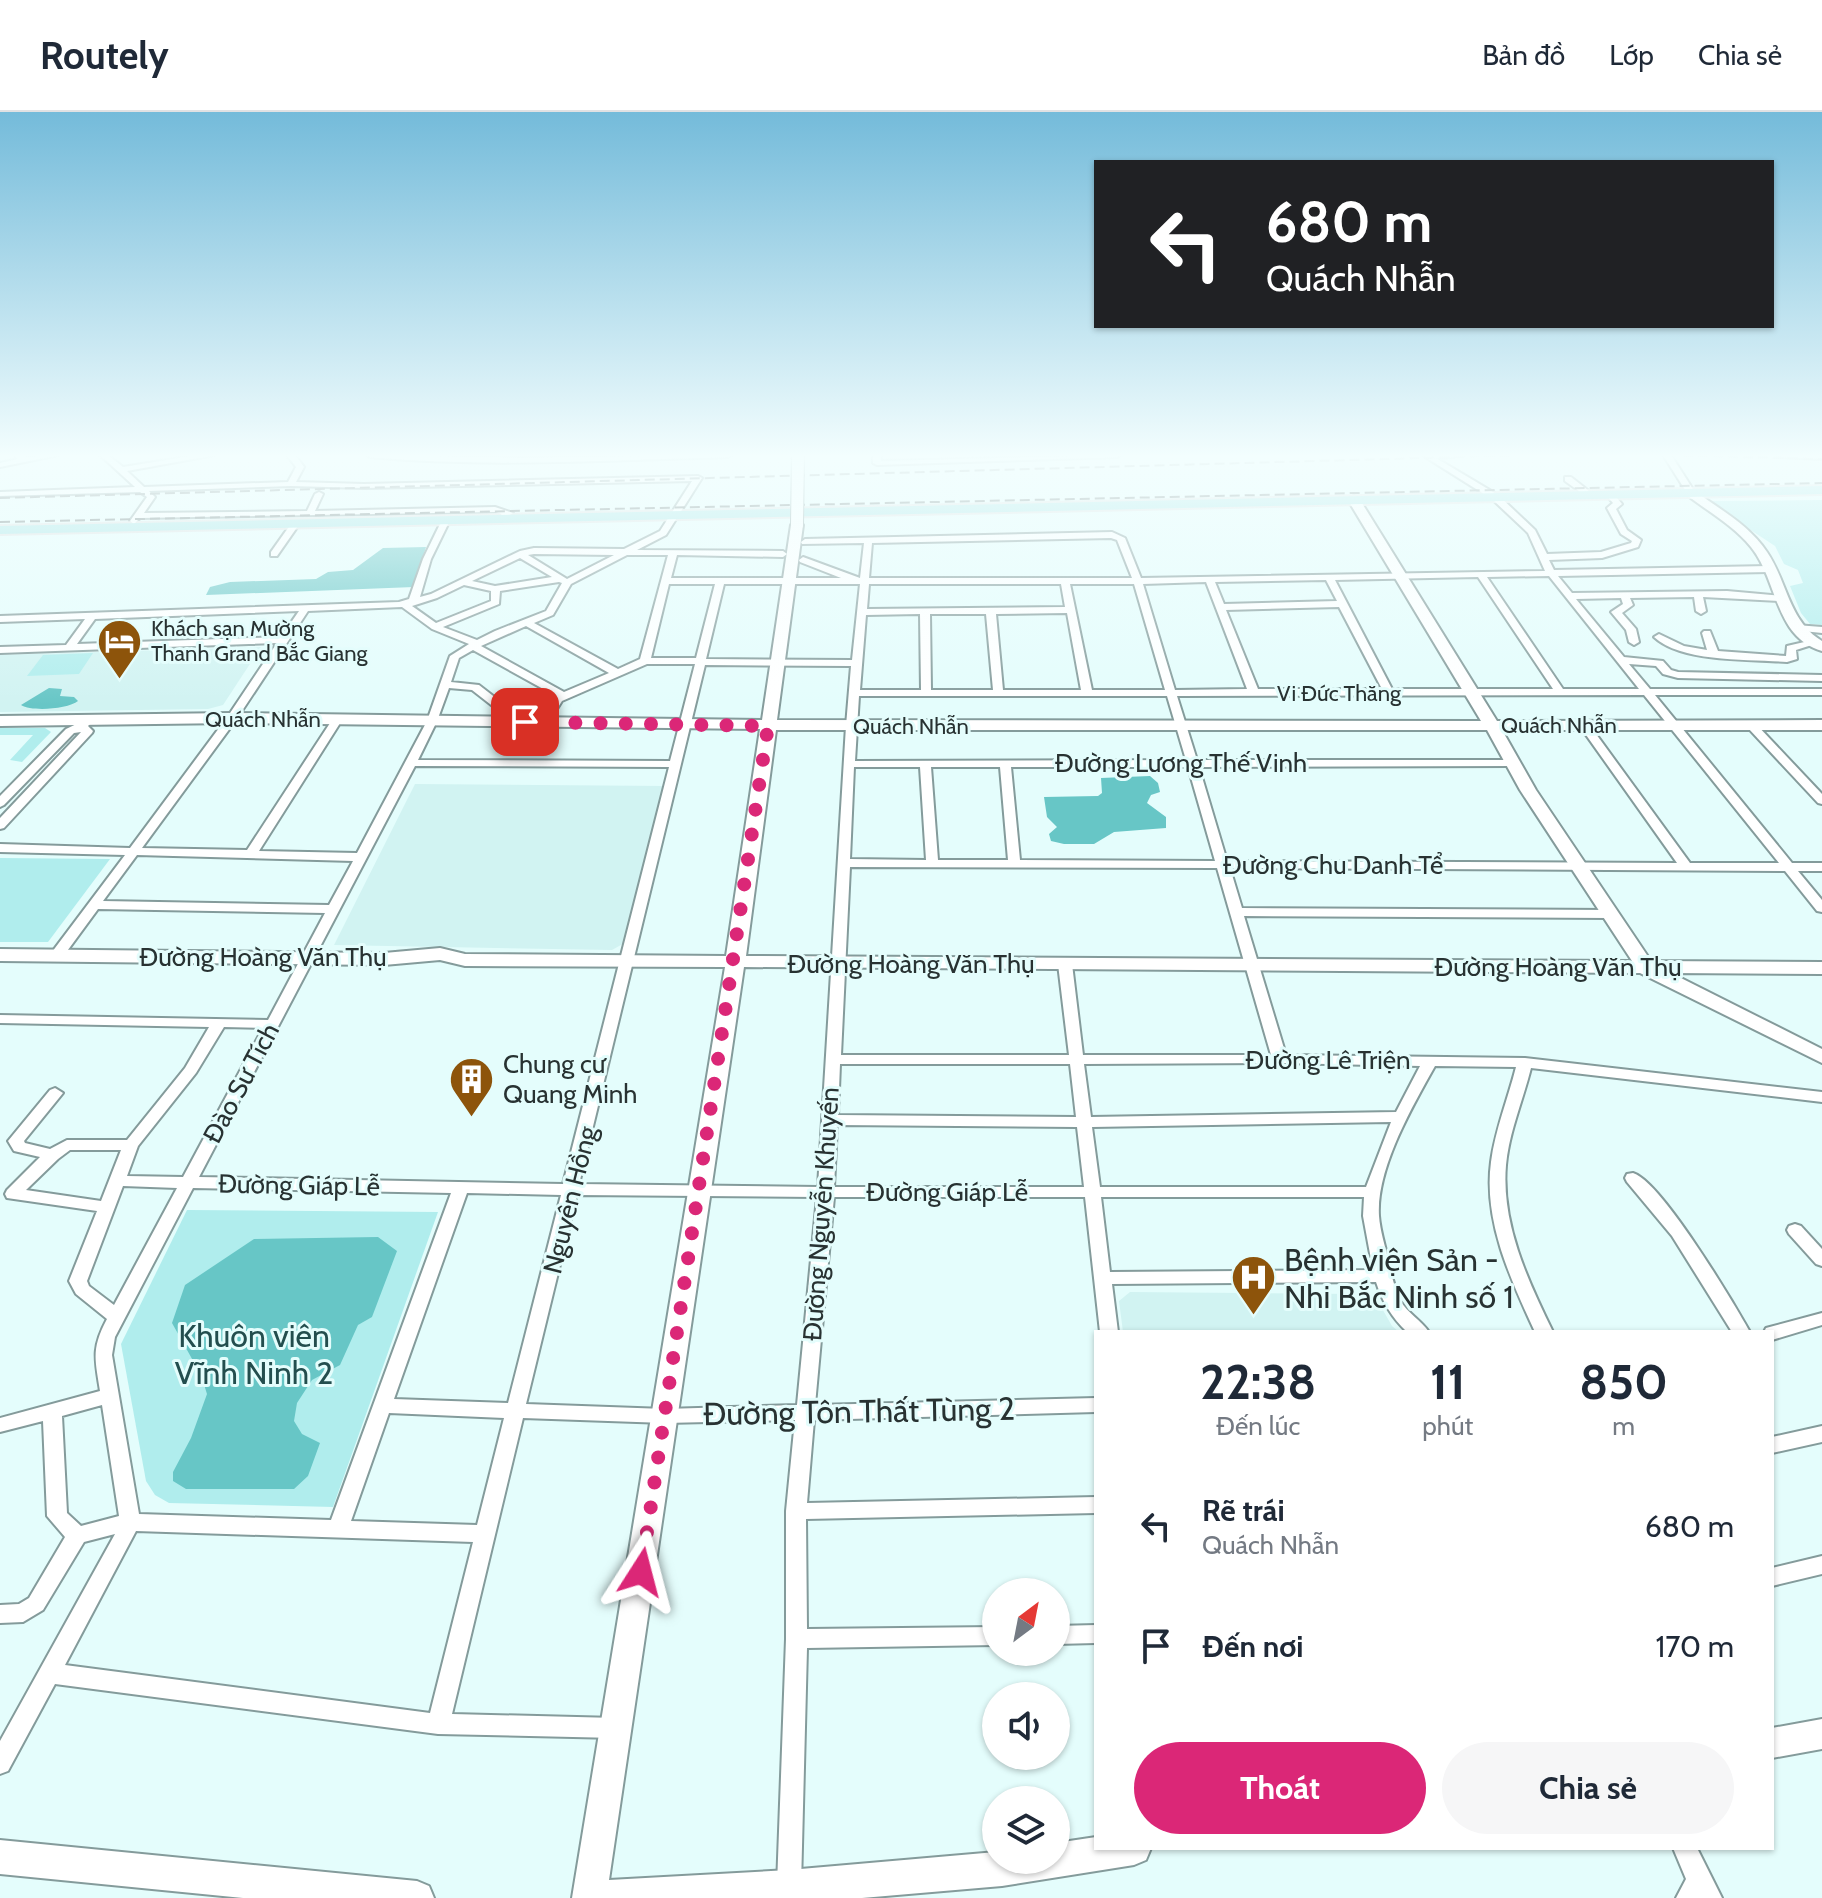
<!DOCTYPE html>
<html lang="vi">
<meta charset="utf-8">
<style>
:root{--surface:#fff;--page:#f6f6f7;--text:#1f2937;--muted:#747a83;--line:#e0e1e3;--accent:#db2777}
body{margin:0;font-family:Cabin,sans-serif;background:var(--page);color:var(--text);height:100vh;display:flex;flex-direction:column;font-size:30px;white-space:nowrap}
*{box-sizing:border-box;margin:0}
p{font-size:26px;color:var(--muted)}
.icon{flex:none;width:44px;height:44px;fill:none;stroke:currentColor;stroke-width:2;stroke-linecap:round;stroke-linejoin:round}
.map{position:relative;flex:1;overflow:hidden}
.side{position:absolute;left:1094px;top:1218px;width:680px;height:520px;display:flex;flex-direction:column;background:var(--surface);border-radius:0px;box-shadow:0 2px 6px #0004}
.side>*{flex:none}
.top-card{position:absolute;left:1094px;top:48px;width:680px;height:168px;border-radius:0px;box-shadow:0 2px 6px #0004;background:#202124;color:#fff;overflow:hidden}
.needle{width:52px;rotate:32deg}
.fabs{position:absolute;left:982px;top:1466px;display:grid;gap:16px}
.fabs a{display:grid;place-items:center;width:88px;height:88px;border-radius:50%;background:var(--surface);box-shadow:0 2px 6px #0004;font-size:40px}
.pin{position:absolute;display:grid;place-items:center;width:68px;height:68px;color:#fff;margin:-34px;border-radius:16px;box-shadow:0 4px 12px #0006}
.me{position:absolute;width:88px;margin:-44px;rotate:9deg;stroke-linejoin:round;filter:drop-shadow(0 0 6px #0008)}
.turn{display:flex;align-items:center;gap:28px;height:168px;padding:0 40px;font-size:36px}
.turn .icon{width:104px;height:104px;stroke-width:2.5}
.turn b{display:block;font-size:56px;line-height:68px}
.eta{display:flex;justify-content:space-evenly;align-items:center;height:136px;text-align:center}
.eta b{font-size:48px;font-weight:800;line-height:56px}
.action{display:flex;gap:16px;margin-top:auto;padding:16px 40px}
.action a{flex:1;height:92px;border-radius:48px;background:var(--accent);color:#fff;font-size:32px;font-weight:800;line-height:92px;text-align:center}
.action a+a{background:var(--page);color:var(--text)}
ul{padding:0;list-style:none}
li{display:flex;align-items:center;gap:24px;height:120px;padding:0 40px}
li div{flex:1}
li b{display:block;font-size:30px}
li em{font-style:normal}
header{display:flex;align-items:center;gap:48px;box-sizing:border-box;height:112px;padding:0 40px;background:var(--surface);border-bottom:2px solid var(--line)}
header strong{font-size:38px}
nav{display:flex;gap:44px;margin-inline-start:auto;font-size:28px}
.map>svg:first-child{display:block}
</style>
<header>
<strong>Routely</strong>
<nav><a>Bản đồ</a><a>Lớp</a><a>Chia sẻ</a></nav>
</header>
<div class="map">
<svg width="1822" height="1786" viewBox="0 0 1822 1786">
<rect width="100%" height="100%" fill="#e4fdfc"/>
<g fill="#d1f3f2">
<path d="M261 535 223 593 208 597 0 600V543Z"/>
<path d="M415 672 666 674 628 829 612 838 334 833Z"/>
<path d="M1130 1180 1356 1182 1380 1193 1392 1214 1399 1220H1123L1119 1189Z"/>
</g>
<g fill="#b0eded">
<path d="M1822 388V513L1810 512 1801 501 1790 474 1803 471 1798 458 1784 452 1775 434 1714 394 1713 389Z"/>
<path d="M93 541 79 562 27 564 43 543Z"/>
<path d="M0 616H45L51 620 22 650 10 648 33 623H0Z"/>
<path d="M0 746 110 747 48 830H0Z"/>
<path d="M187 1098 438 1100 333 1395 169 1391 155 1383 146 1369 121 1232Z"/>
</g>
<g fill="#67c6c6">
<path d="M426 435 414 475 206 483 210 475 230 470 316 467 328 460 353 458 383 436Z"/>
<path d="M49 576 62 577 60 584 74 585 78 589C68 597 32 600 21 593Z"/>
<path d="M1150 664 1158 671 1160 680 1151 683 1147 691 1166 705V716L1114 720 1094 732H1064L1051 729 1049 722 1057 715 1047 705 1044 685 1098 684 1102 681 1101 666Z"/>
<path d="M378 1125 397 1139 372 1205 358 1213 340 1253 312 1268 297 1291 294 1309 302 1322 320 1331 308 1364 294 1377H186L173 1369V1360L191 1326 207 1282 201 1263 172 1211 185 1173 254 1127Z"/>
</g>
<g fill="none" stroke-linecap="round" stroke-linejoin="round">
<defs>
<g id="street">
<path d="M14 343H23L26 345 59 343 0 355V351L18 347Z"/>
<path d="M100 343H108L123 355 198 343H215L127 359 144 375 288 370 296 355 287 343H295L304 355 296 370 364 372 698 364 702 366 666 423 637 438 783 439 787 442 783 445 677 443 671 466H841L800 450 799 448 803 445 860 466 864 431 802 432 801 430 805 427 1112 420 1125 426 1141 466 1545 459 1528 421 1492 387 1422 343H1458L1454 345 1436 346 1498 383 1535 418 1547 442 1601 440 1631 431 1632 429 1621 422 1607 396 1613 391 1606 383 1613 381 1622 392 1616 397 1627 418 1641 428 1638 435 1602 446 1549 448 1554 458 1769 454 1774 457 1769 460 1558 464 1572 481 1727 479 1782 484V488L1779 489 1703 485 1706 499 1701 502 1696 499 1694 485 1630 486 1633 493 1622 501 1636 517 1639 530 1634 533 1629 530 1626 518 1611 500 1623 492 1621 486 1576 487 1624 545 1663 549 1671 558 1678 560 1822 563V569L1678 566 1663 562 1656 554 1629 552 1650 577H1822V583H1655L1792 751H1822V759H1798L1822 788V800L1817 799 1785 759 1230 756 1242 796 1610 798 1616 802 1610 806 1244 804 1286 943 1525 946 1822 980V990L1531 956C1523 988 1509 1020 1506 1053 1501 1112 1528 1169 1553 1220H1535C1511 1168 1483 1109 1491 1050 1495 1018 1508 987 1516 955L1435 954C1412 995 1376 1057 1379 1104 1380 1119 1385 1133 1388 1147 1391 1161 1394 1175 1400 1188 1408 1202 1421 1208 1429 1220H1407C1392 1206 1382 1189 1376 1170L1112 1172 1118 1220H1100L1085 1085H834L815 1293 1096 1286V1300L814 1308 807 1391 1096 1385V1401L806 1407 807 1517 996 1515V1533L807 1536 801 1774 798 1783 789 1786 780 1783 777 1774 786 1527V1399L795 1308 665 1311 523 1306 452 1602 616 1606 624 1609 627 1616 624 1623 616 1626 438 1622 55 1572 8 1659 0 1662V1629L115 1422 84 1430 43 1498 23 1510 0 1511V1493L19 1492 29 1486 65 1425 47 1404 43 1309 0 1320V1306L100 1279C95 1247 91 1237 107 1207L76 1182 69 1169 97 1099 7 1086 5 1082 7 1078 40 1045 14 1039 8 1029 50 978 55 976 63 981 24 1029 25 1031 50 1037 67 1028H127L185 956 209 915 0 911V903L268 908 325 801 98 797 62 846H52L50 843 52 840 125 743 0 740V732L130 736 228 604 277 531 0 541V535L66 533 85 507 0 510V504L399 490 409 487 423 447 443 406 450 408 431 447 420 485 431 482 520 439 534 436 624 437 660 419 692 369 364 376 291 374 149 379 155 385 144 401 307 399 315 382 319 380 323 382 315 399 495 395 513 401 498 410 494 407 502 402 495 400 140 406 134 412 130 409 147 385 140 380 0 384V380L135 375ZM1111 426 1117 428 1132 466H869L872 431ZM534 442 614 443 567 467 528 443ZM627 443H668L640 547 618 557 534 511 553 503 571 472ZM520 446 552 465 495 474 472 469ZM1549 464 1639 577H1563L1487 465ZM1478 465 1553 577H1392L1335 468ZM1326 468 1337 489 1224 492 1215 470ZM559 470 562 471 546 499 495 519 477 528 443 515 499 492 500 479ZM1206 470 1247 577 1175 578 1143 472ZM669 472H715L696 546H651ZM724 472H860L852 548 706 547ZM869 472H1061L1065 495 867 497ZM1070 472H1134L1165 578H1092ZM464 473 491 479V489L436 511 412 494 437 486ZM402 495 432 517 469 532 450 544 427 609 357 741 259 739 342 608 337 605 332 608 247 738 142 736 236 608 308 499ZM1339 495 1382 577H1258L1226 498ZM299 499 281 525 77 532 95 507ZM1067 501 1081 578H1003L996 502ZM920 502 921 578H860L866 503ZM930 502H986L993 578H931ZM526 514 609 561 564 580 481 534ZM473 538 556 584 538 611 543 614 547 613 562 589 647 552H695L670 649 418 648 437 609 449 576 472 578 504 603V612L508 613 513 610 514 600 479 573 451 570 459 546ZM705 553 851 554 846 614 818 1075 579 1072ZM1644 583 1779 751H1690L1588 611 1584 610 1579 613 1677 751 1227 749 1199 655 1513 654 1519 651 1513 648H1197L1177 584ZM859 584H1167L1186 648 855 649ZM415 654 669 655 563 1072 199 1065ZM854 655H920L926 748 850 747ZM931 655H1000L1008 748H938ZM1011 655H1188L1215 749 1020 748ZM137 743 353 749 329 793 103 789ZM850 755 1217 756 1271 943H1083L1072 852 1065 848 1058 852 1069 943H841ZM224 915 263 916 183 1065 127 1064 138 1034 196 961ZM1280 951 1420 954 1396 1000 1091 1005 1084 952ZM840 952H1070L1076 1005 838 1003ZM1391 1010 1366 1075H1100L1092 1015ZM837 1013 1077 1015 1084 1075H834ZM70 1038H121L101 1089 26 1078 58 1047ZM123 1074 177 1076 114 1193 89 1174 87 1169ZM193 1076 451 1081 331 1408 139 1402 112 1243 115 1225ZM467 1081 561 1083 508 1291 394 1287ZM577 1083 817 1085 797 1293 665 1297 526 1292ZM1101 1085H1364L1363 1104 1373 1158 1110 1160ZM102 1293 119 1404 81 1414 67 1401 62 1304ZM389 1301 504 1306 477 1413 351 1409ZM136 1419 473 1430 430 1601 65 1553Z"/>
<path d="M366 343 521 346 732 343 728 345C609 348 489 356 370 345Z"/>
<path d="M873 343H881V349L1121 343 1117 345 877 353 873 351Z"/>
<path d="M1663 343H1671L1696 382 1695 384H1689Z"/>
<path d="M1777 343H1822V347L1781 345Z"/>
<path d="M1565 365H1571L1594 383 1587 385 1565 369Z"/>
<path d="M296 408 300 411 277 444H271V440L293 409Z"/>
<path d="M1796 513 1822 515V521L1793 518V514Z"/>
<path d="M1704 519H1710L1718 539 1786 544 1787 534 1813 528 1818 531 1796 538 1797 547 1787 550C1750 547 1682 551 1654 525L1659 522 1684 534 1707 538 1702 521Z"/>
<path d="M87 607 92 610 88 614 93 619 92 621 4 716 0 717V706L81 620 74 621 4 693 0 695V684L66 617Z"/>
<path d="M1752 611 1756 612 1822 682V692L1818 691 1748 616 1747 614Z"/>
<path d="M1633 1061C1661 1069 1733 1190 1750 1220H1732L1672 1124 1627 1070 1625 1066 1627 1062Z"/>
<path d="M1795 1112 1801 1114 1822 1137V1154L1816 1152 1789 1122 1787 1118 1789 1114Z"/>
<path d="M1822 1201V1213L1772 1228V1220H1764L1766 1216Z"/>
<path d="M1822 1314V1330L1772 1341V1325Z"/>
<path d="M1822 1444V1462L1772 1474V1456Z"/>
<path d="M1096 1513V1531L1056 1532V1514Z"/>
<path d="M1673 1736H1697L1722 1786H1676L1686 1767Z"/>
</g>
<g id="secondary">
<path d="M1688 380H1696C1721 398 1750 414 1767 440 1788 471 1788 508 1822 529V539C1774 525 1778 468 1751 435 1734 414 1709 400 1688 384Z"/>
<path d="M1354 384 1360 388 1497 609 1822 608V618H1502L1536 678 1651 849 1822 850V862L1671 861 1822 937V951L1640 861 744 855 609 1768 789 1758 996 1740V1748H1056V1731L1096 1725V1736H1151L1146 1748 1134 1753 1002 1774 862 1786H572L725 855 465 854 440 848 384 853 0 849V837L384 841 440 836 465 842 726 844 760 617 232 611 0 614V604L232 601 762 608 791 413 797 409 803 413 777 608 1481 609 1348 388ZM776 618H1487L1520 678 1632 849 746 844Z"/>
<path d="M1822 1607V1637L1772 1646V1616Z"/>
<path d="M0 1728 417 1769 429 1774 434 1786H243L0 1762Z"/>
</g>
<path id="primary" d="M1822 374V382L0 422V414Z"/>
</defs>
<use href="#street" stroke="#849b9b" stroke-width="4"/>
<use href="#secondary" stroke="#849b9b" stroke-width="4"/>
<use href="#primary" stroke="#dddede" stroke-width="4"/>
<use href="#street" fill="#fff" fill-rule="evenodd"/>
<use href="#secondary" fill="#fff" fill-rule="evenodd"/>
<use href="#primary" fill="#9ae0e1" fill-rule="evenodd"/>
<g stroke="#5b6969" stroke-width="2" stroke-dasharray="10 5" stroke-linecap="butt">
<path d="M1668 343 1822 347"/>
<path d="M0 386 1527 343"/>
<path d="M0 410 1822 371"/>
</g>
<defs>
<path id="secondary-bridge" d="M797 413 798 343"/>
</defs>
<use href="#secondary-bridge" stroke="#849b9b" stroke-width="14" stroke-linecap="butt"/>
<use href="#secondary-bridge" stroke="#fff" stroke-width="12"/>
</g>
<linearGradient id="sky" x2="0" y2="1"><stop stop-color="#74bbda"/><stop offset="0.58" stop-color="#f3fefe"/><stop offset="1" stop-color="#f3fefe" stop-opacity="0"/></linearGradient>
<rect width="1822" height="593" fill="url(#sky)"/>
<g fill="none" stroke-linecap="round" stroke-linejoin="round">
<path stroke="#db2777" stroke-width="14" stroke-dasharray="0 25.2" d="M525 610 768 614 641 1460"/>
</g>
<defs>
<symbol id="hotel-pin" viewBox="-11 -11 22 30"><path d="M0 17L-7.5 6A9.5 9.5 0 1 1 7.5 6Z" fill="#8d540b" stroke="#e4fdfc"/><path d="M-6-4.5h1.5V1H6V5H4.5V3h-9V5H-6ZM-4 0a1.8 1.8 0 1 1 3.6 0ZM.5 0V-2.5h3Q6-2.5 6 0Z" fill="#fff"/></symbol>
<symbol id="building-pin" viewBox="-11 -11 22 30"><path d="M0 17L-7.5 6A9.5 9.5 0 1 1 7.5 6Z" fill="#8d540b" stroke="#e4fdfc"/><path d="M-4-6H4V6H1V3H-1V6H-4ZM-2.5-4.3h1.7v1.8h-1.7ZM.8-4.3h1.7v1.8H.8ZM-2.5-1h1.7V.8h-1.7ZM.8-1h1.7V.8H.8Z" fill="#fff"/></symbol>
<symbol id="hospital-pin" viewBox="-11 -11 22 30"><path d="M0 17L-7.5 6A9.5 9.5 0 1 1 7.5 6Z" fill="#8d540b" stroke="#e4fdfc"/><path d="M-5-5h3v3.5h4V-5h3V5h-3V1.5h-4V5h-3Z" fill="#fff"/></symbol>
</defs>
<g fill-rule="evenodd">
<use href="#hotel-pin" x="94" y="504" width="51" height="69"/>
<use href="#building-pin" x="446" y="942" width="51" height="69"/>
<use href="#hospital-pin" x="1228" y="1140" width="51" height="69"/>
</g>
<g text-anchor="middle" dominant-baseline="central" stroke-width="6" stroke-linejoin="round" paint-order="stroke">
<g font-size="22" fill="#283232" stroke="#e4fdfc" text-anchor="start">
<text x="151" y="516">Khách sạn Mường<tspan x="151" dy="25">Thanh Grand Bắc Giang</tspan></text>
</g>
<g font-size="22" fill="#283232" stroke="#e4fdfc">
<text x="1339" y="581">Vi Đức Thăng</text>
<text x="263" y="607">Quách Nhẫn</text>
<text x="1559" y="613">Quách Nhẫn</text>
<text x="911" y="614">Quách Nhẫn</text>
</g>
<g font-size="26" fill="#283232" stroke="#e4fdfc">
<text x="1181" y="651">Đường Lương Thế Vinh</text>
<text x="1333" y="753">Đường Chu Danh Tể</text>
<text x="263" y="845">Đường Hoàng Văn Thụ</text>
<text x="911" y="852">Đường Hoàng Văn Thụ</text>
<text x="1558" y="855">Đường Hoàng Văn Thụ</text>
<text x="1328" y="948">Đường Lê Triện</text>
<text transform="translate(241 971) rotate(-62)">Đào Sư Tích</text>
<text transform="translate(299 1073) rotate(1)">Đường Giáp Lễ</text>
<text x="947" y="1080">Đường Giáp Lễ</text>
<text transform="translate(570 1088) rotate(-76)">Nguyên Hồng</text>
<text transform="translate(821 1102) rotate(-86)">Đường Nguyễn Khuyến</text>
</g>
<g font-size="26" fill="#283232" stroke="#e4fdfc" text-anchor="start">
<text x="503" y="952">Chung cư<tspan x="503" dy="30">Quang Minh</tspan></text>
</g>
<g font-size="32" fill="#283232" stroke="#e4fdfc" text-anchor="start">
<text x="1284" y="1147">Bệnh viện Sản -<tspan x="1284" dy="37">Nhi Bắc Ninh số 1</tspan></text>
</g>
<g font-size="32" fill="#234e4e" stroke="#e4fdfc">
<text x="254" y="1223">Khuôn viên<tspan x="254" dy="37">Vĩnh Ninh 2</tspan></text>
</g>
<g font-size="32" fill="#283232" stroke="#e4fdfc">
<text transform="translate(859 1299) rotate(-1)">Đường Tôn Thất Tùng 2</text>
</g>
</g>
</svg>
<div class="fabs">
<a><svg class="needle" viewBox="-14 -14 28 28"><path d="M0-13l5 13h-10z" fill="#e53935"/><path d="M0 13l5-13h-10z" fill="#747a83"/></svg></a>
<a><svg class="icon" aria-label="sound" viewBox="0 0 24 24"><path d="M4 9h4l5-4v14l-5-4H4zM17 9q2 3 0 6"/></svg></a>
<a><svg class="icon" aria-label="layers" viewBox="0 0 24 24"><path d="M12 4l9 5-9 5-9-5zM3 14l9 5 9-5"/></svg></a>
</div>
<div class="pin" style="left:525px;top:610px;background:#d93025"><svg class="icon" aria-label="arrive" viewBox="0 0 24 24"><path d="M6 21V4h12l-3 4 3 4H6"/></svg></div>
<svg class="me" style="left:641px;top:1460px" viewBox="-20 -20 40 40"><path d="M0-17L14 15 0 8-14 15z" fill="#db2777" stroke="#fff" stroke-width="4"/></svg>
<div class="top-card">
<div class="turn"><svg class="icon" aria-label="left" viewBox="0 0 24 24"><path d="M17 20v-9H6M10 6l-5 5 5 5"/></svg><div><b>680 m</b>Quách Nhẫn</div></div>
</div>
<section class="side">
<div class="eta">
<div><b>22:38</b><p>Đến lúc</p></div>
<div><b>11</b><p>phút</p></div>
<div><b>850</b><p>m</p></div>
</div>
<ul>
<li><svg class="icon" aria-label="left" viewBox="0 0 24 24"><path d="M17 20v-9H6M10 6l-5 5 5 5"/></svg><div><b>Rẽ trái</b><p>Quách Nhẫn</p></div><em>680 m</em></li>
<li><svg class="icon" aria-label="arrive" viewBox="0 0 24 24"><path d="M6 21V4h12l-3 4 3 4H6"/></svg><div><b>Đến nơi</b></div><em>170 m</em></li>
</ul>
<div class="action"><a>Thoát</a><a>Chia sẻ</a></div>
</section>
</div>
